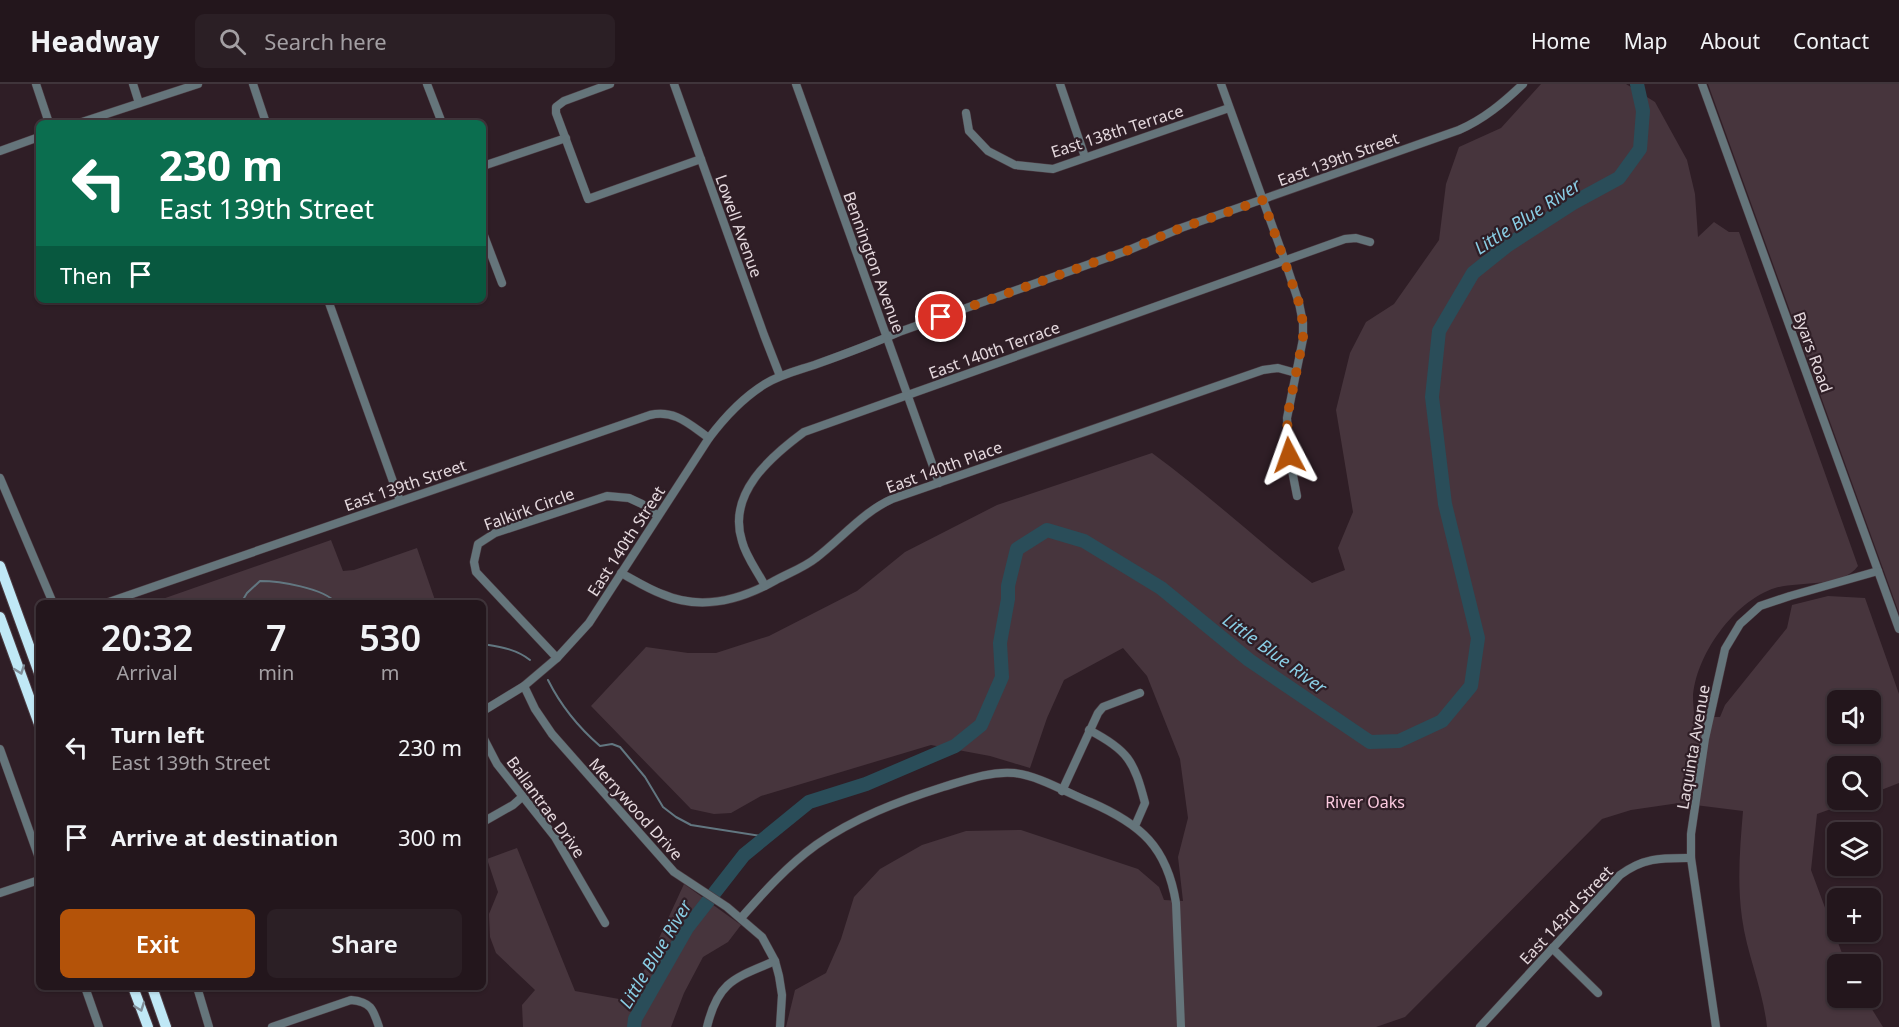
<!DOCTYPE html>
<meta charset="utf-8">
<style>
:root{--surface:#23161c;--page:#2b1f25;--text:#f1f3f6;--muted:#a39fa3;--line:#40353b;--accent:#b45309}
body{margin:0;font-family:"Noto Sans",sans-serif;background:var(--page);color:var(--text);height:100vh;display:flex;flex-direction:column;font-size:22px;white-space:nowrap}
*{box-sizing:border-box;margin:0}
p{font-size:20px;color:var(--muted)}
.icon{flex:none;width:33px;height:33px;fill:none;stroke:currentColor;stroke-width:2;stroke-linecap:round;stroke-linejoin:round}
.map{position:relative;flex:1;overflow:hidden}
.side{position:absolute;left:36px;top:516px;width:450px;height:390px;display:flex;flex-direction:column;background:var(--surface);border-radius:9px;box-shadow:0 2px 4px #0004,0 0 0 2px var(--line)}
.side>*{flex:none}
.hud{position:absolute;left:36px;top:36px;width:450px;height:183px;border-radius:9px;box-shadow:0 2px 4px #0004,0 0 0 2px var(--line);background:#0b6e4f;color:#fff;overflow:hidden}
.fabs{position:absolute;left:1827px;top:606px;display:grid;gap:12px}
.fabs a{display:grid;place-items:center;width:54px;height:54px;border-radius:9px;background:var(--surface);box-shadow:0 2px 4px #0004,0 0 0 2px var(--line);font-size:30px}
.pin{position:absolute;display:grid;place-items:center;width:51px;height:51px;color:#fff;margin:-26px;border:3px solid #fff;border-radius:50%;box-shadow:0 2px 6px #0007}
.me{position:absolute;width:66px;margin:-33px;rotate:356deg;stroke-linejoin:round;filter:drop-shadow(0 0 4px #0008)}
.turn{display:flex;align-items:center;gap:21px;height:126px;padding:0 24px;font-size:27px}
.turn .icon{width:78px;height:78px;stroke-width:2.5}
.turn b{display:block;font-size:42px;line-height:51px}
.then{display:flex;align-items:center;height:57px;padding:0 24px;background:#0003;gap:12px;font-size:22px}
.eta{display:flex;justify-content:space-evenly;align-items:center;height:102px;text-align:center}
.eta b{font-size:36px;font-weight:600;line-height:42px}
.cta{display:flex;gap:12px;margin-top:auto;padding:12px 24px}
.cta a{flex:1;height:69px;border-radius:9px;background:var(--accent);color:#fff;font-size:24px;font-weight:600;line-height:69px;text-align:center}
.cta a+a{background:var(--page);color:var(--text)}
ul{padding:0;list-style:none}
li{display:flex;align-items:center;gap:18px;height:90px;padding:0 24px}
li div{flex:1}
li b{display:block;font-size:22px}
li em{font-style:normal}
header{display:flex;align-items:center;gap:36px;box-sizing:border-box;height:84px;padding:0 30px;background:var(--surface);border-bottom:2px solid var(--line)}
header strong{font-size:28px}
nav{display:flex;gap:33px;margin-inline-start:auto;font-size:21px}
.search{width:420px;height:54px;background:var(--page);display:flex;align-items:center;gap:15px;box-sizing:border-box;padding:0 21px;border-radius:9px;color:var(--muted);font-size:22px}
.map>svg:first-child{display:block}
</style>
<header>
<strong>Headway</strong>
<div class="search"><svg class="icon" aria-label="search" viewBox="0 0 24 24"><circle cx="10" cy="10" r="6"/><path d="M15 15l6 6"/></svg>Search here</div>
<nav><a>Home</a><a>Map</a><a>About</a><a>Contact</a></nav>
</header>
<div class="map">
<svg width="1899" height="943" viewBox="0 0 1899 943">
<rect width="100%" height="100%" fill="#2f1e26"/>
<g fill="#47353d" fill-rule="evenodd">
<path d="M1541 0H1626L1655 18 1687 76 1695 110 1698 153 1714 138 1729 148H1739L1858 482C1842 504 1798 497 1775 504 1734 517 1695 572 1693 614 1693 620 1694 627 1694 633H1720L1725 621 1787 544 1792 521 1828 512 1865 514 1899 610V699L1871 710 1870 682H1838V716H1856L1817 730 1811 786 1846 880H1838V914H1865L1883 943H1767C1763 905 1747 871 1742 834 1737 798 1740 763 1743 727L1679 719 1631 726 1602 735 1405 933 1376 943H786L795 906 826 889 841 855 854 813 880 785 922 761 966 747 1021 746 1138 785 1159 803 1164 816 1183 817 1178 773 1188 734 1180 675 1147 592 1123 564 1064 596 1047 634 1030 684 990 672 931 661 761 712 731 729 714 730 691 725 591 622 646 563 688 569H716L769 552 857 507 905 468 997 421 1152 369C1208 410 1258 457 1312 499L1345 486 1338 464 1353 428 1336 326 1350 269 1366 238 1394 220 1439 156 1446 100 1459 63 1501 44ZM1838 616H1870V650H1838Z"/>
<path d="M1708 0H1899V529Z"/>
<path d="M331 456 343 487 354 486 417 464 436 519H151Z"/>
<path d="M517 764 575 907 630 917 684 800 741 841 728 858 703 873 684 909 671 943H523L522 921 535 906 496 869 490 853 489 830 498 808 487 775Z"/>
</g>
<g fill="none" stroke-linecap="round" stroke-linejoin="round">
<g stroke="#627781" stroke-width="2">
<path d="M241 519 247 509 260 497C279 497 324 504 336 519"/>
<path d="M483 560C501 563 516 565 530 576"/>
<path d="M548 596C561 622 578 643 600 662L612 660 620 663 645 693 663 723 676 733 691 741 767 753"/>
</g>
<path stroke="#2a4d59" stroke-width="14" d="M634 943 635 935 687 844 744 771 809 718 866 700 955 662 981 641 1002 593 1000 559 1008 515V502L1017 465 1047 446 1084 457 1161 504 1249 576 1370 658 1399 657 1442 637 1471 602 1478 554 1445 420 1432 313 1439 247 1473 189 1508 161 1573 119 1619 94 1640 65 1643 27 1637 0"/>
<defs>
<g id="minor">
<path d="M36 0 49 39"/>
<path d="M133 0 139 19"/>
<path d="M253 0 266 39"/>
<path d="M427 0 442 39"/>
<path d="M610 0 564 17 556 23V29L588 115 701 75"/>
<path d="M674 0 764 251 780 292"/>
<path d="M796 0 939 399"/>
<path d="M1060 0 1085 73"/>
<path d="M1221 0 1285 177 1299 219 1303 239V255L1287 334 1289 371 1297 412"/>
<path d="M1702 0 1899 545"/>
<path d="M966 29 969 47 988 67 1015 81 1053 85 1229 24"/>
<path d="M79 39 198 0"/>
<path d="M0 67 39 53"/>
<path d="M483 82 566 54"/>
<path d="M483 149 502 199"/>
<path d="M328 216 400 417"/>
<path d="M0 394 53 519"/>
<path d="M621 489C634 496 648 505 662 510 701 527 741 516 776 496 789 489 805 483 816 474 842 454 863 428 892 415L1263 286 1278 284 1296 289"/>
<path d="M765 502C758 488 746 473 742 457 727 410 770 373 804 348L1345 155 1356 154 1370 158"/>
<path d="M106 519 650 331C675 325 690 341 709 354"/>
<path d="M557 574 476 488 474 478 478 460 495 449 607 412 629 414 642 420 658 432"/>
<path d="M524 602 535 625 552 650 674 788 727 823 762 853 775 877 779 892 782 911 780 943"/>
<path d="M483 627 524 602 557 574 589 539 709 354C724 334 744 313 765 300 781 290 800 286 817 280 845 270 872 260 899 248L1129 166 1181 144 1459 46C1484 35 1503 19 1523 0"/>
<path d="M1089 646C1128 666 1134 677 1145 719L1135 742"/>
<path d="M483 653 497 680 555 753 605 839"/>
<path d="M0 665 39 774"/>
<path d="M1062 707 1098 629 1103 623 1140 609"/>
<path d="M483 738 513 721 522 713"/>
<path d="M0 809 39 796"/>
<path d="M741 834C764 808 787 782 816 761 854 734 899 717 943 703 966 696 990 687 1014 689 1040 692 1067 709 1090 718 1141 740 1167 763 1176 819L1181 943"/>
<path d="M1552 864 1598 909"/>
<path d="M85 903 99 943"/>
<path d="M197 903 209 943"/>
<path d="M272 943 351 916C371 918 373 925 379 943"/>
<path d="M707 943C718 897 735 894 775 877"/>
<path d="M1480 943 1620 791C1644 773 1662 774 1691 774"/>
<path d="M1716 943 1691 774V750L1705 655 1725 565 1740 540 1760 522 1790 512 1878 487"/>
</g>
<g id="highway">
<path d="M0 482 39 589"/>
<path d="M0 533 39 640"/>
<path d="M133 903 148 943"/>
<path d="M152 903 166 943"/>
</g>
</defs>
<use href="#minor" stroke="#4c3c43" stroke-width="9"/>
<use href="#highway" stroke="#4c3c43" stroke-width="12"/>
<use href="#minor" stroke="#65757b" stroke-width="8"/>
<use href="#highway" stroke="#c0e8f6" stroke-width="10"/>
</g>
<defs><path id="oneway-chevron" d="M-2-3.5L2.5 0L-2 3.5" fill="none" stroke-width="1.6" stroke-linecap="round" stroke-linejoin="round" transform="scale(1.5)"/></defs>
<g stroke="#7f8d98">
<use href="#oneway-chevron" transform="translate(20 586) rotate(70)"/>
<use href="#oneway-chevron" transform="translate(140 923) rotate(70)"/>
</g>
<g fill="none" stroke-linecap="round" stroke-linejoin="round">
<path stroke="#b45309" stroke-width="10" stroke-dasharray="0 18" d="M941 233 1129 166 1181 144 1263 116 1299 219 1303 239V255L1287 334 1289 371"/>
</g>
<g text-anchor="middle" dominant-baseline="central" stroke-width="4.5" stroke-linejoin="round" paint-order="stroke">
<g font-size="16" fill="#e5d9de" stroke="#2f1e26">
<text transform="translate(1117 47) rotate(-18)">East 138th Terrace</text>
<text transform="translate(1338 75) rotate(-20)">East 139th Street</text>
<text transform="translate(739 142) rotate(70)">Lowell Avenue</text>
<text transform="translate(874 178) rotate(70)">Bennington Avenue</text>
<text transform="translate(994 266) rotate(-20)">East 140th Terrace</text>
<text transform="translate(1813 268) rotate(70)">Byars Road</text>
<text transform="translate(944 383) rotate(-20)">East 140th Place</text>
<text transform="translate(405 401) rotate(-19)">East 139th Street</text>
<text transform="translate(529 425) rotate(-20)">Falkirk Circle</text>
<text transform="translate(626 457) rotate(-57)">East 140th Street</text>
<text transform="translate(1693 663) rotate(-80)">Laquinta Avenue</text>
<text transform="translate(546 723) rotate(54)">Ballantrae Drive</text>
<text transform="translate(636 725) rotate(48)">Merrywood Drive</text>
<text transform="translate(1566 831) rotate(-47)">East 143rd Street</text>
</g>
<g font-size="16" fill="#fbcadf" stroke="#2f1e26">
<text x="1365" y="718">River Oaks</text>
</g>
<g font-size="18" font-style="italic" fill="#89cde4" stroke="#2f1e26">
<text transform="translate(1527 132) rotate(-33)">Little Blue River</text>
<text transform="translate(1275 569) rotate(36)">Little Blue River</text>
<text transform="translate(655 870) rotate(-59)">Little Blue River</text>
</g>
</g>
</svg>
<div class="fabs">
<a><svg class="icon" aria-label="sound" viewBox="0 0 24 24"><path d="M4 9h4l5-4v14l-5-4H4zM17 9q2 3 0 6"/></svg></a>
<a><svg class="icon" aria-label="search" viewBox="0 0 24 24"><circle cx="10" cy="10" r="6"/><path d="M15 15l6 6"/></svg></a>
<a><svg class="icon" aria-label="layers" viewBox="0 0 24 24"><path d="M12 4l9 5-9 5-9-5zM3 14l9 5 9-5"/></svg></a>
<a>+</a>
<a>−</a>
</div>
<div class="pin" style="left:941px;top:233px;background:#d93025"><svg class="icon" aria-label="arrive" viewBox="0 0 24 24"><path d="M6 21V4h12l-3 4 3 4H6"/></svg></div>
<svg class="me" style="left:1289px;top:371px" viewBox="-20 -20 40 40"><path d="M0-17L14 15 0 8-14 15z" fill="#b45309" stroke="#fff" stroke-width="4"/></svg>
<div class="hud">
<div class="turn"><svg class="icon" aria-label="left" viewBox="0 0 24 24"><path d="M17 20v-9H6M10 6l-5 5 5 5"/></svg><div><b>230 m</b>East 139th Street</div></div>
<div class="then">Then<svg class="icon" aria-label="arrive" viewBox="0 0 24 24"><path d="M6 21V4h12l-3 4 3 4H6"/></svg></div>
</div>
<section class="side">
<div class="eta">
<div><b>20:32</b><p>Arrival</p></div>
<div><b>7</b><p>min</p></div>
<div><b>530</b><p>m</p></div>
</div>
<ul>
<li><svg class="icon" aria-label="left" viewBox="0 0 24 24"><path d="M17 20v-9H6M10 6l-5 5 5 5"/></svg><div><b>Turn left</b><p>East 139th Street</p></div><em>230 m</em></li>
<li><svg class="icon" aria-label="arrive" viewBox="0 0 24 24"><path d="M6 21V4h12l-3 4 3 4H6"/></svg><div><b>Arrive at destination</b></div><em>300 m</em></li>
</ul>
<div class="cta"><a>Exit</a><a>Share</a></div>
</section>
</div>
